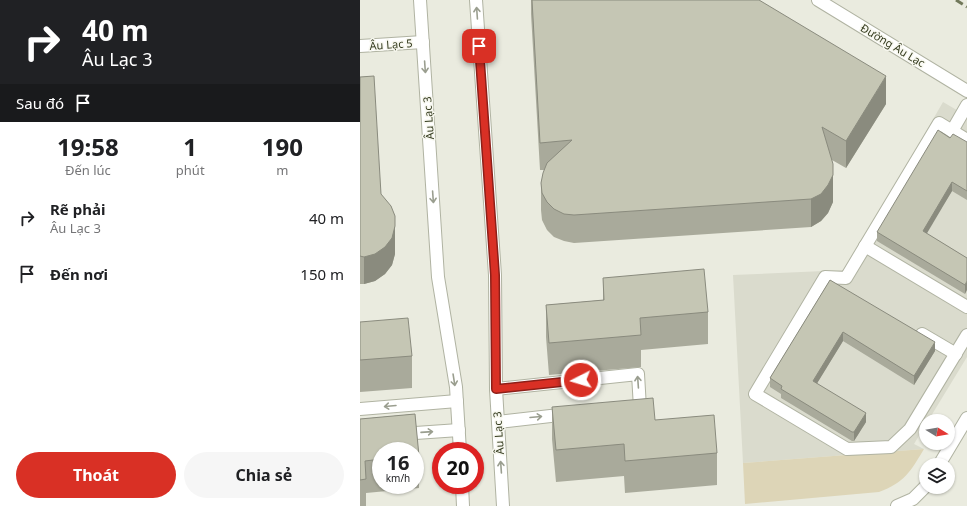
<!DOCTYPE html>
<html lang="vi">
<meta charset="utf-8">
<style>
:root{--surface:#fff;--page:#f6f6f6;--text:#202124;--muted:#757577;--accent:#d93025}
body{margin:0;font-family:"Noto Sans",sans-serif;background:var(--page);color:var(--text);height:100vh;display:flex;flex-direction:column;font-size:15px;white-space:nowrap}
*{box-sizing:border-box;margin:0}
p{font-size:13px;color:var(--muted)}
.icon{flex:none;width:22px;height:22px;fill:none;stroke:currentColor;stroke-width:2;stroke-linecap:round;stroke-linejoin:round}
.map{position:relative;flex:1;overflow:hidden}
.details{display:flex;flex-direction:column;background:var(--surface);width:360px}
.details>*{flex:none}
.hud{background:#202124;color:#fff;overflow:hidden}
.needle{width:26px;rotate:101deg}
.buttons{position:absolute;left:559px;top:414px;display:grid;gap:8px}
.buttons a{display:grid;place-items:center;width:36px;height:36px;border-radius:50%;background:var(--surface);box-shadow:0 1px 3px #0004;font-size:20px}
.speed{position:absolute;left:12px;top:442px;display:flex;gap:8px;font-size:20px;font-weight:700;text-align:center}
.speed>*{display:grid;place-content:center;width:52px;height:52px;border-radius:50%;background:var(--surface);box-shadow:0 1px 3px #0004;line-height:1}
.speed small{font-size:10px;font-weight:400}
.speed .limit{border:6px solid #d22;background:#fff;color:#111}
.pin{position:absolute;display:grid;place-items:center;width:34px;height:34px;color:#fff;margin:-17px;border-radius:8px;box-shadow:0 2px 6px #0006}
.me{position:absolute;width:44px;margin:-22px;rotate:265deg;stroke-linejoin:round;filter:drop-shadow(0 0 3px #0008)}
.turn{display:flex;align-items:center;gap:14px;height:84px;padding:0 16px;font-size:18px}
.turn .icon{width:52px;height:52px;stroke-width:2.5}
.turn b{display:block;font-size:28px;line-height:34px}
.then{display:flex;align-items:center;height:38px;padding:0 16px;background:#0003;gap:8px;font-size:15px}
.eta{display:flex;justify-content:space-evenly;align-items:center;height:68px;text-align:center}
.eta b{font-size:24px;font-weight:700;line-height:28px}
.cta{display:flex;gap:8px;margin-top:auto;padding:8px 16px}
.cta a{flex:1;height:46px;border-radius:24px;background:var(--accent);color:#fff;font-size:16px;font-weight:700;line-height:46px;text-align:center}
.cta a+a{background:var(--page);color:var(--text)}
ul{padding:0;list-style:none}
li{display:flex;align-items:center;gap:12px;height:56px;padding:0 16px}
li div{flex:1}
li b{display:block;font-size:15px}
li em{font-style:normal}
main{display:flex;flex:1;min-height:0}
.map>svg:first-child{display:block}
</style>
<main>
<section class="details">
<div class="hud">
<div class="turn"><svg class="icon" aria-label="right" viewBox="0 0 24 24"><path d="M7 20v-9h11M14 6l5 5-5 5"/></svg><div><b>40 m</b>Âu Lạc 3</div></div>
<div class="then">Sau đó<svg class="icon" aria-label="arrive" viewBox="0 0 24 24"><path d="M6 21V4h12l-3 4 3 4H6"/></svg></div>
</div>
<div class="eta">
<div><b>19:58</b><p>Đến lúc</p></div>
<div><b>1</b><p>phút</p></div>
<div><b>190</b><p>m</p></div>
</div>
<ul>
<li><svg class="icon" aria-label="right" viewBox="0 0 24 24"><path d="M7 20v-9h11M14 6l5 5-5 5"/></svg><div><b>Rẽ phải</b><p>Âu Lạc 3</p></div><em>40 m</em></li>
<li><svg class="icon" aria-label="arrive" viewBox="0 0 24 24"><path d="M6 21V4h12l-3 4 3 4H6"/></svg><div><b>Đến nơi</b></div><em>150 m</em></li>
</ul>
<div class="cta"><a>Thoát</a><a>Chia sẻ</a></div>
</section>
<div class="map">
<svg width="607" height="506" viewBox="0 0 607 506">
<rect width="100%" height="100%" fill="#eaebdf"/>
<path fill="#dadbcd" d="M583 102 607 116V357L568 421H566V424L554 444 564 449 383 463 373 275 486 270Z"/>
<path fill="#ddd5b7" d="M564 449C551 471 544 483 519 492L385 504 383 463Z"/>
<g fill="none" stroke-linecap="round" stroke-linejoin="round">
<defs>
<g id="minor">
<path d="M60 0 78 277 96 387 100 451"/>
<path d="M116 0 135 275 136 389 143 506"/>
<path d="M458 0 607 91"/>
<path d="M0 46 63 42"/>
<path d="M592 131 607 105"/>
<path d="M607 140 579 123 486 278 465 277 395 394 487 449 531 447 550 429 607 335"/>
<path d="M505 246 607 307"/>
<path d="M562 334 596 354"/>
<path d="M136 389 278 374 280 408 274 409"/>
<path d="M0 409 97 401"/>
<path d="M138 422 208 414"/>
<path d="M41 434 99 430"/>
<path d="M579 465 607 418"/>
<path d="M102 485 103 506"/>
<path d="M537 506 553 499 566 486"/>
</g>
</defs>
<use href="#minor" stroke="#b0b3a2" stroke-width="14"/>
<use href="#minor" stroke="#fff" stroke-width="12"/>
<path stroke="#71785a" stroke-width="3" stroke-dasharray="8 4" stroke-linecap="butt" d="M596 0 607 7"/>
</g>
<g fill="#a9aa9b" fill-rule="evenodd">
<path d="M171 0H399L526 104 486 168 472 160 473 191V202L468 213 461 221 451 227 214 243 204 241 194 237 187 230 182 220 181 210V183L184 170H180L171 14Z"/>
<path d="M0 77 21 194 35 254 32 265 25 274 15 281 4 284H0Z"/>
<path d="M607 142V200L592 191 566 233 607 258 605 294 517 241V232Z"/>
<path d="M243 278 348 312V344L281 350V367L189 375 186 337V305L243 300Z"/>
<path d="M470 280 575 351 554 385 483 341 457 383 506 422 494 441H492L421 398V394L410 387V378Z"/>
<path d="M0 322 52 356V388L0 392Z"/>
<path d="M192 407 295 420 357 453V485L265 493 264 476 196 482 192 439Z"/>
<path d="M55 414 59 456V488L6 493V506H0V419ZM21 451H55V485H21Z"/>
</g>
<g fill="#8a8b7e">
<path d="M526 76V104L486 168V141Z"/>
<path d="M473 164V202L468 213 461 221 451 227V199Z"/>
<path d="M592 182V191L563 240V231Z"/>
<path d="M35 226V254L32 265 25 274 15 281 4 284V257Z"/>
<path d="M607 281V290L605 294V285Z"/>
<path d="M483 332V341L453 390V381Z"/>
<path d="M575 342V351L554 385V376Z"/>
<path d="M506 413V422L494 441V432Z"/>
</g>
<g fill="#c5c6b4" stroke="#8a8b7e">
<path d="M172 0H399L526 76 486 141 462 127 473 164V175L468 185 461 194 451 199 214 215 204 214 194 209 187 202 182 193 181 183 183 173 187 163 212 140 180 143Z"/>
<path d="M14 76 21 194 31 206 35 216V226L32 238 25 247 15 254 4 257 0 256V77Z"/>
<path d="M578 130 590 138 593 134 607 142V191L592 182 563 231 607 258V281L605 285 517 232Z"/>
<path d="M344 269 348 312 280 318 281 335 189 343 186 305 244 300 243 278Z"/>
<path d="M470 280 575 342 554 376 483 332 453 381 506 413 494 432H492L421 389 422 386 410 378Z"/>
<path d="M48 318 52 356 0 360V322Z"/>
<path d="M293 398 295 420 354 415 357 453 265 461 264 444 196 450 192 407Z"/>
<path d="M55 414 59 456H55V451H21V459L5 461 6 479 0 480V419Z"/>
</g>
<defs><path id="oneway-shaft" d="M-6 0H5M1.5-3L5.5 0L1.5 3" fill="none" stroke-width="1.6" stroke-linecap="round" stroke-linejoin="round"/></defs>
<g stroke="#9a9e8f">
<use href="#oneway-shaft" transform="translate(117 13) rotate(-94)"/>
<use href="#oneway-shaft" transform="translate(65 67) rotate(86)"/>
<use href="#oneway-shaft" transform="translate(73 197) rotate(86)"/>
<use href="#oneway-shaft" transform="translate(94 380) rotate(81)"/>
<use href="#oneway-shaft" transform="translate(278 382) rotate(-94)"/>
<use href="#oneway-shaft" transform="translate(30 406) rotate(175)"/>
<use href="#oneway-shaft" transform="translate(176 417) rotate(-5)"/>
<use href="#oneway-shaft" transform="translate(67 432) rotate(-4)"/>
<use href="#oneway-shaft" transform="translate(141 467) rotate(-94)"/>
</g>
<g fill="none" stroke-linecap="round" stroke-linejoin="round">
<defs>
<path id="route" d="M119 46 135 275 136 389 221 380"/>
</defs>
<use href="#route" stroke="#8d1f18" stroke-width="10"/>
<use href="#route" stroke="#d93025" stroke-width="7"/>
</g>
<g text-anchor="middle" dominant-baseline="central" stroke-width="3" stroke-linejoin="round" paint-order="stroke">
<g font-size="11" fill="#353c1f" stroke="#f8f8f0">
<text transform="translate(31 44) rotate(-4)">Âu Lạc 5</text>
<text transform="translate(533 45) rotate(31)">Đường Âu Lạc</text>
<text transform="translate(68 118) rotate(-94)">Âu Lạc 3</text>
<text transform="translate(138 433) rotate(-94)">Âu Lạc 3</text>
</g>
</g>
</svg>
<div class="buttons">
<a><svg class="needle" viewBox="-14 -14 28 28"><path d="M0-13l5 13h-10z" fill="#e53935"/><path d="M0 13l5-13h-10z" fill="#757577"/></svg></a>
<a><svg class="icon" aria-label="layers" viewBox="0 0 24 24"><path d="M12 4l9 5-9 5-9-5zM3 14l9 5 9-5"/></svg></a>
</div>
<div class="speed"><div>16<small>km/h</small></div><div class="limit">20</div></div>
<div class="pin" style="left:119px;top:46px;background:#d93025"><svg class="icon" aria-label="arrive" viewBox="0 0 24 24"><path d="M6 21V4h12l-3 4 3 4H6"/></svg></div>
<svg class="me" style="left:221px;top:380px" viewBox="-20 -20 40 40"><circle r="17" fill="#d93025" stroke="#fff" stroke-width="3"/><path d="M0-11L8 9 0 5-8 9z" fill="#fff"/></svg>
</div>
</main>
